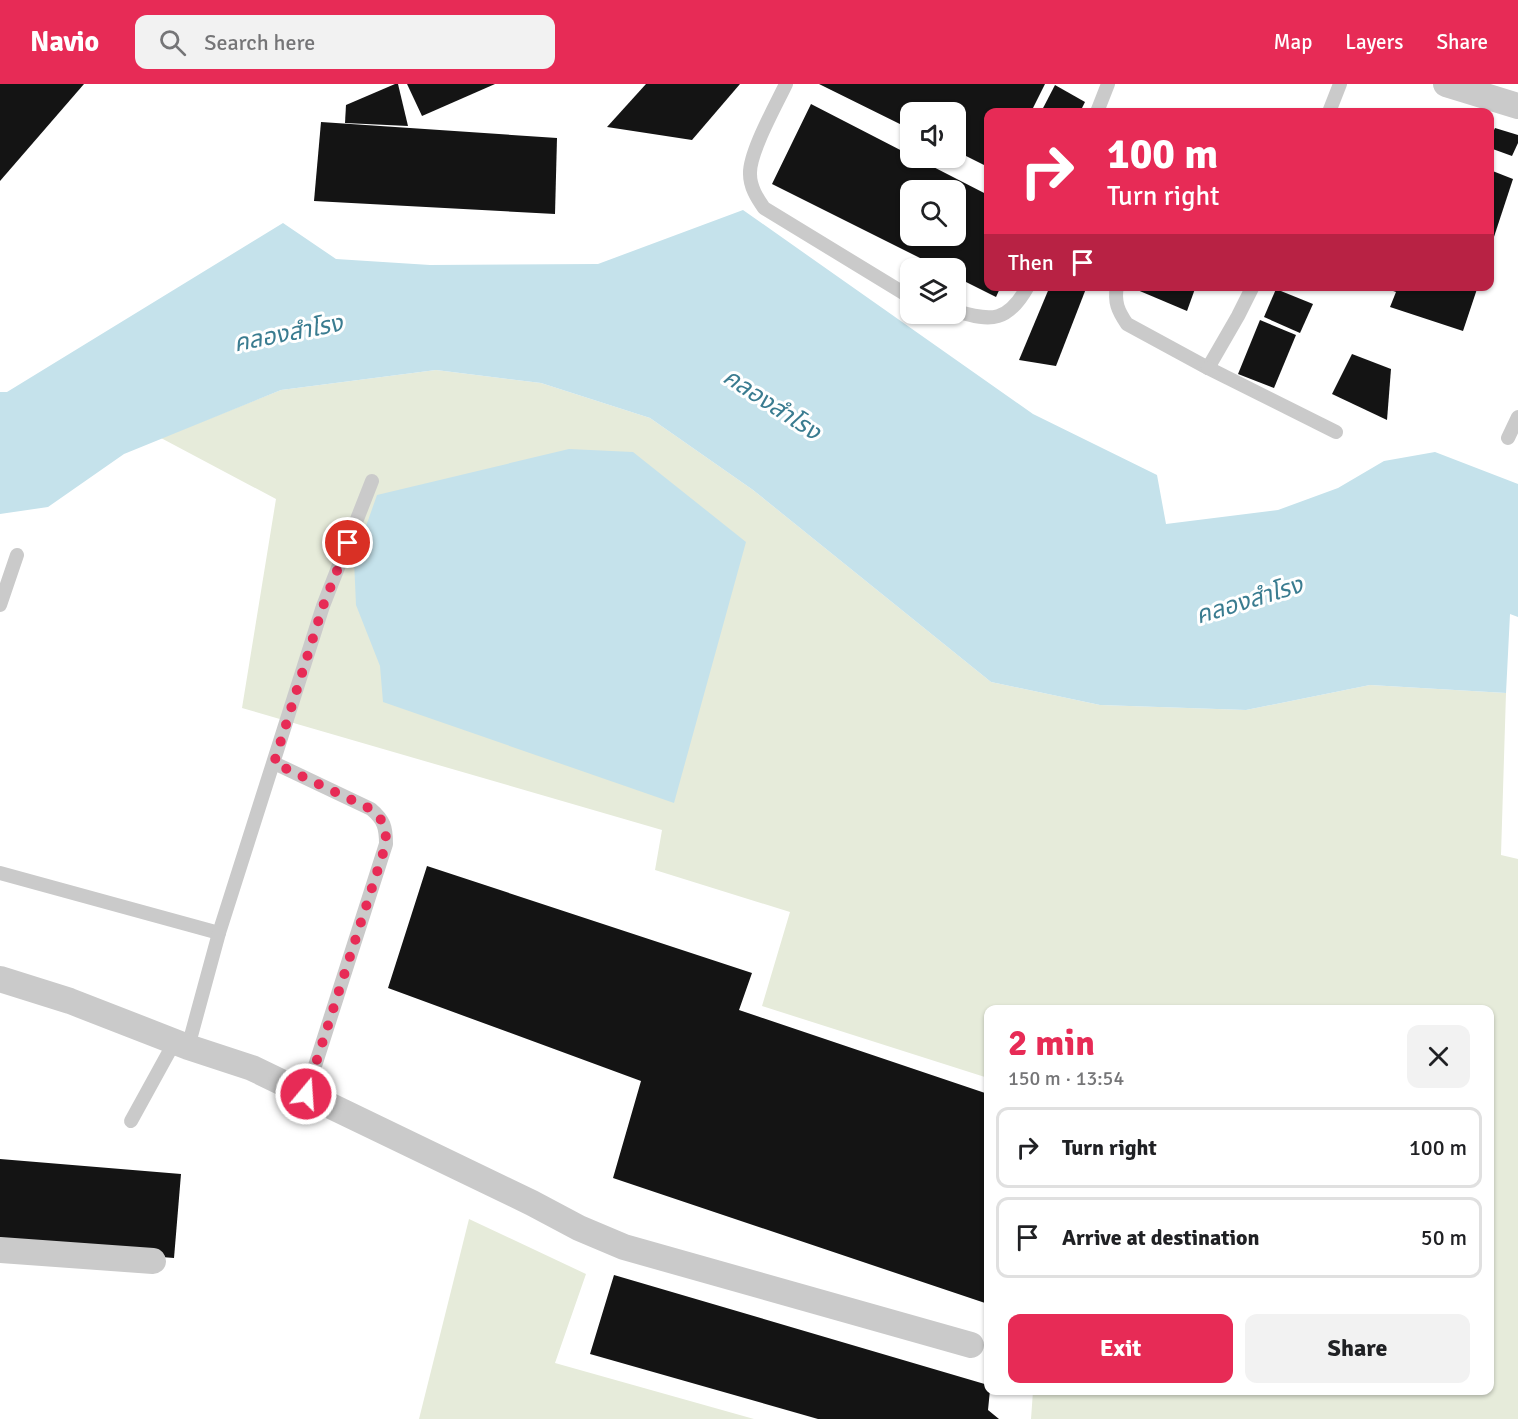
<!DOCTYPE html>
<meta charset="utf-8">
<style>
:root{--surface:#fff;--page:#f2f2f2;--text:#202124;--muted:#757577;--line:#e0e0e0;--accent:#e72b56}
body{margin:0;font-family:Signika,"Noto Sans Thai",sans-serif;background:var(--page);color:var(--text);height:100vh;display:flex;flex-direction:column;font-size:22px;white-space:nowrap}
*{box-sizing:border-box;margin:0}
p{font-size:20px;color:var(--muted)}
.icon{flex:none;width:33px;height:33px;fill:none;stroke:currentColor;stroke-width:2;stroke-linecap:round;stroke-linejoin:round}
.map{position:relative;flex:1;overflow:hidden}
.side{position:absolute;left:984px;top:921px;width:510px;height:390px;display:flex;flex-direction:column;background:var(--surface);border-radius:12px;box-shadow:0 2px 4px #0004}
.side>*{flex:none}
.hud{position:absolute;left:984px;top:24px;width:510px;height:183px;border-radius:12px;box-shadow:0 2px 4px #0004;background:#e72b56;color:#fff;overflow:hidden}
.controls{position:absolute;left:900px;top:18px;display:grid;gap:12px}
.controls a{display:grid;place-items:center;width:66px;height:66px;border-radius:12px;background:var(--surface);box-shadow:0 2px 4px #0004;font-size:30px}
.pin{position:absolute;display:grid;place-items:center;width:51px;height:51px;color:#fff;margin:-26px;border:3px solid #fff;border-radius:50%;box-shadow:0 2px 6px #0007}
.me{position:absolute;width:66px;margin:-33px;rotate:18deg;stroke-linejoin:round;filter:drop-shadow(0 0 4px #0008)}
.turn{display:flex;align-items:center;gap:21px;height:126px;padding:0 24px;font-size:27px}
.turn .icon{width:78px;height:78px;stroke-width:2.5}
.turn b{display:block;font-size:42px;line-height:51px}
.then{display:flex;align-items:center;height:57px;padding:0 24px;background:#0003;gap:12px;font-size:22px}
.round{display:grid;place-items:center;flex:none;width:63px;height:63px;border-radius:12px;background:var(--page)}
.summary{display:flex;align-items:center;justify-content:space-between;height:102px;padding:0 24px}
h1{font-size:36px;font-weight:700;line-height:45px;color:var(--accent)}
.button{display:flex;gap:12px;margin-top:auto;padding:12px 24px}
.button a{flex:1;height:69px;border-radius:12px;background:var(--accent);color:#fff;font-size:24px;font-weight:700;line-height:69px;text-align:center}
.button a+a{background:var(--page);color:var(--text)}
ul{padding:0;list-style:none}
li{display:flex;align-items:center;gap:18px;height:81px;margin:0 12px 9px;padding:0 12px;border:3px solid var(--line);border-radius:12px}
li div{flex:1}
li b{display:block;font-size:22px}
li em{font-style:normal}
header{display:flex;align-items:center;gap:36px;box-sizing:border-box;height:84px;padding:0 30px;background:var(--accent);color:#fff}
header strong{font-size:28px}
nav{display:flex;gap:33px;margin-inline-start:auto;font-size:21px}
.search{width:420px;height:54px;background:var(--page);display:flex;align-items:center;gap:15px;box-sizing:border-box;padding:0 21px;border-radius:12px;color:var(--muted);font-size:22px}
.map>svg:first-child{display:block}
</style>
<header>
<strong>Navio</strong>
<div class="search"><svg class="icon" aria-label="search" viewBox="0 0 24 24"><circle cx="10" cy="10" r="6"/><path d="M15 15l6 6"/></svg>Search here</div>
<nav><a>Map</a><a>Layers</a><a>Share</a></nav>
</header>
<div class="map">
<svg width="1518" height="1335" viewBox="0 0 1518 1335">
<rect width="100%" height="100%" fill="#fff"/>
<g fill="#e6ebda">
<path d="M436 286 541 299 650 334 753 406 991 598 1100 621 1246 626 1370 601 1506 609 1501 771 1518 775V1335H1031L1033 1307 1490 1306V926H988V994L762 922 790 828 655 786 662 746 242 624 276 415 161 354 281 306Z"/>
<path d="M469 1135 586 1190 555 1279 754 1335H419Z"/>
</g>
<g fill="#c5e2eb">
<path d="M743 126 1033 330 1157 391 1166 440 1278 426 1338 404 1384 377 1435 368 1518 400V533L1510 530 1506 609 1370 601 1246 626 1100 621 991 598 753 406 650 334 541 299 436 286 281 306 124 370 48 423 0 430V308H7L283 139 336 175 430 181 598 180Z"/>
<path d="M569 365 633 368 746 458 674 719 383 618 380 582 356 521 354 476 377 411Z"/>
</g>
<g fill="#141414" fill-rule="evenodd">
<path d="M0 0H84L0 97Z"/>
<path d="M395 0H398L408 42 345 39 346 21Z"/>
<path d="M407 0H495L422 32Z"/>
<path d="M646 0H740L692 56 607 43Z"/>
<path d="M819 0H1045L1031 28H988V83L956 67V28H910V45Z"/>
<path d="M1055 1 1085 18 1080 28H1041Z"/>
<path d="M811 20 910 71V74H916L988 111V202H1001L996 213 956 193V184H940L772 100ZM910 106H956V152H910Z"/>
<path d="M321 38 557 54 555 130 314 117Z"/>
<path d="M1495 44 1518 51V59L1512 72 1490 64V55Z"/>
<path d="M1490 86 1513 95 1490 165Z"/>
<path d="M1050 202H1087L1056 282 1019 276Z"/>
<path d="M1136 202H1196L1187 227 1135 205Z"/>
<path d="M1379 202H1478L1463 247 1390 223 1396 208Z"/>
<path d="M1276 205 1313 220 1300 249 1264 233Z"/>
<path d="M1260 236 1296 251 1274 304 1238 290Z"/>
<path d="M1352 270 1391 285 1387 336 1332 310Z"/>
<path d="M427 782 752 889 739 926 988 1010V1220L613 1094 641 997 388 904Z"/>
<path d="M0 1075 181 1090 174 1174 0 1160Z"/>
<path d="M614 1191 988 1301V1306H990L988 1326 999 1335H818L590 1270Z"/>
</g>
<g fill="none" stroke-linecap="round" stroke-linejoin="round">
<g stroke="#cacaca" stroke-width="14">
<path d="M786 0C776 21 749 69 750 90 750 103 757 114 764 124L910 213"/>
<path d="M1097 28 1108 0"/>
<path d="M1329 28 1340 0"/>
<path d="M1117 202C1114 218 1118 227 1127 240L1208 284 1238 232 1253 202"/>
<path d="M956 227C992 238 1008 238 1028 202"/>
<path d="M1208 284 1336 348"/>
<path d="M1508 354 1518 333"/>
<path d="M0 521 17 471"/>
<path d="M274 679 371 725C384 736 386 743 386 760L306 1010"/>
<path d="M0 789 219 849"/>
<path d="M188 963 219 849 323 522 372 397"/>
<path d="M131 1037 175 957"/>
</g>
<g stroke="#cacaca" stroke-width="26">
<path d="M1446 0 1518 22"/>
<path d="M0 895 70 917 188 963 252 984 532 1119 579 1144 624 1163 971 1261"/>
<path d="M0 1166 153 1177"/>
</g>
</g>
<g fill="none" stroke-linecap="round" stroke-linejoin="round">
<path stroke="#e72b56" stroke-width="10" stroke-dasharray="0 18" d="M306 1010 386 760C386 744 384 736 371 725L274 679 323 522 348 459"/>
</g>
<g text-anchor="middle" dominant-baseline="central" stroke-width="6" stroke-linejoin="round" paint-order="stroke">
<g font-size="24" font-style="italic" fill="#3a7c90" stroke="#fff">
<text transform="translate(288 249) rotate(-11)">คลองสำโรง</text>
<text transform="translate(772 320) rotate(33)">คลองสำโรง</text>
<text transform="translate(1249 516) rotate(-17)">คลองสำโรง</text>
</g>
</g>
</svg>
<div class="controls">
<a><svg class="icon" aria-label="sound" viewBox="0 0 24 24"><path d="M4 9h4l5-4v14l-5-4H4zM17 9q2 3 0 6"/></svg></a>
<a><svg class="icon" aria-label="search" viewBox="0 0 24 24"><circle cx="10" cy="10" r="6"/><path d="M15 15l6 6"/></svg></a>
<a><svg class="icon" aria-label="layers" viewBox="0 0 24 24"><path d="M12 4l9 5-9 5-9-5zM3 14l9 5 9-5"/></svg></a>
</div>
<div class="pin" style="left:348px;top:459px;background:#d93025"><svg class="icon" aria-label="arrive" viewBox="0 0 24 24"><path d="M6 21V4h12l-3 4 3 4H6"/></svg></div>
<svg class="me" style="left:306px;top:1010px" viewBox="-20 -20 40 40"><circle r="17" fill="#e72b56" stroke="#fff" stroke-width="3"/><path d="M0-11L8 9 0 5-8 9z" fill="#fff"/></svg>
<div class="hud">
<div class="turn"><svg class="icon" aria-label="right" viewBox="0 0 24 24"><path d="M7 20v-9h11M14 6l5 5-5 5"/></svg><div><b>100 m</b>Turn right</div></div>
<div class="then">Then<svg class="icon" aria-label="arrive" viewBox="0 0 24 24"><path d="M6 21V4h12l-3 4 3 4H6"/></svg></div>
</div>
<section class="side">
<div class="summary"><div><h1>2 min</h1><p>150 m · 13:54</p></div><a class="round"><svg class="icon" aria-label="close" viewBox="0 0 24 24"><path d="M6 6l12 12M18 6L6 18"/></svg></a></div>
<ul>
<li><svg class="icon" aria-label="right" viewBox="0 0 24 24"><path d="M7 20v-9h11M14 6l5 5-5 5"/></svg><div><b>Turn right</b></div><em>100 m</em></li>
<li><svg class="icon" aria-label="arrive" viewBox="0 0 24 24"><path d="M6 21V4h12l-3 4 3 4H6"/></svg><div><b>Arrive at destination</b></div><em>50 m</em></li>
</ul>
<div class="button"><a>Exit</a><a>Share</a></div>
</section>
</div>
